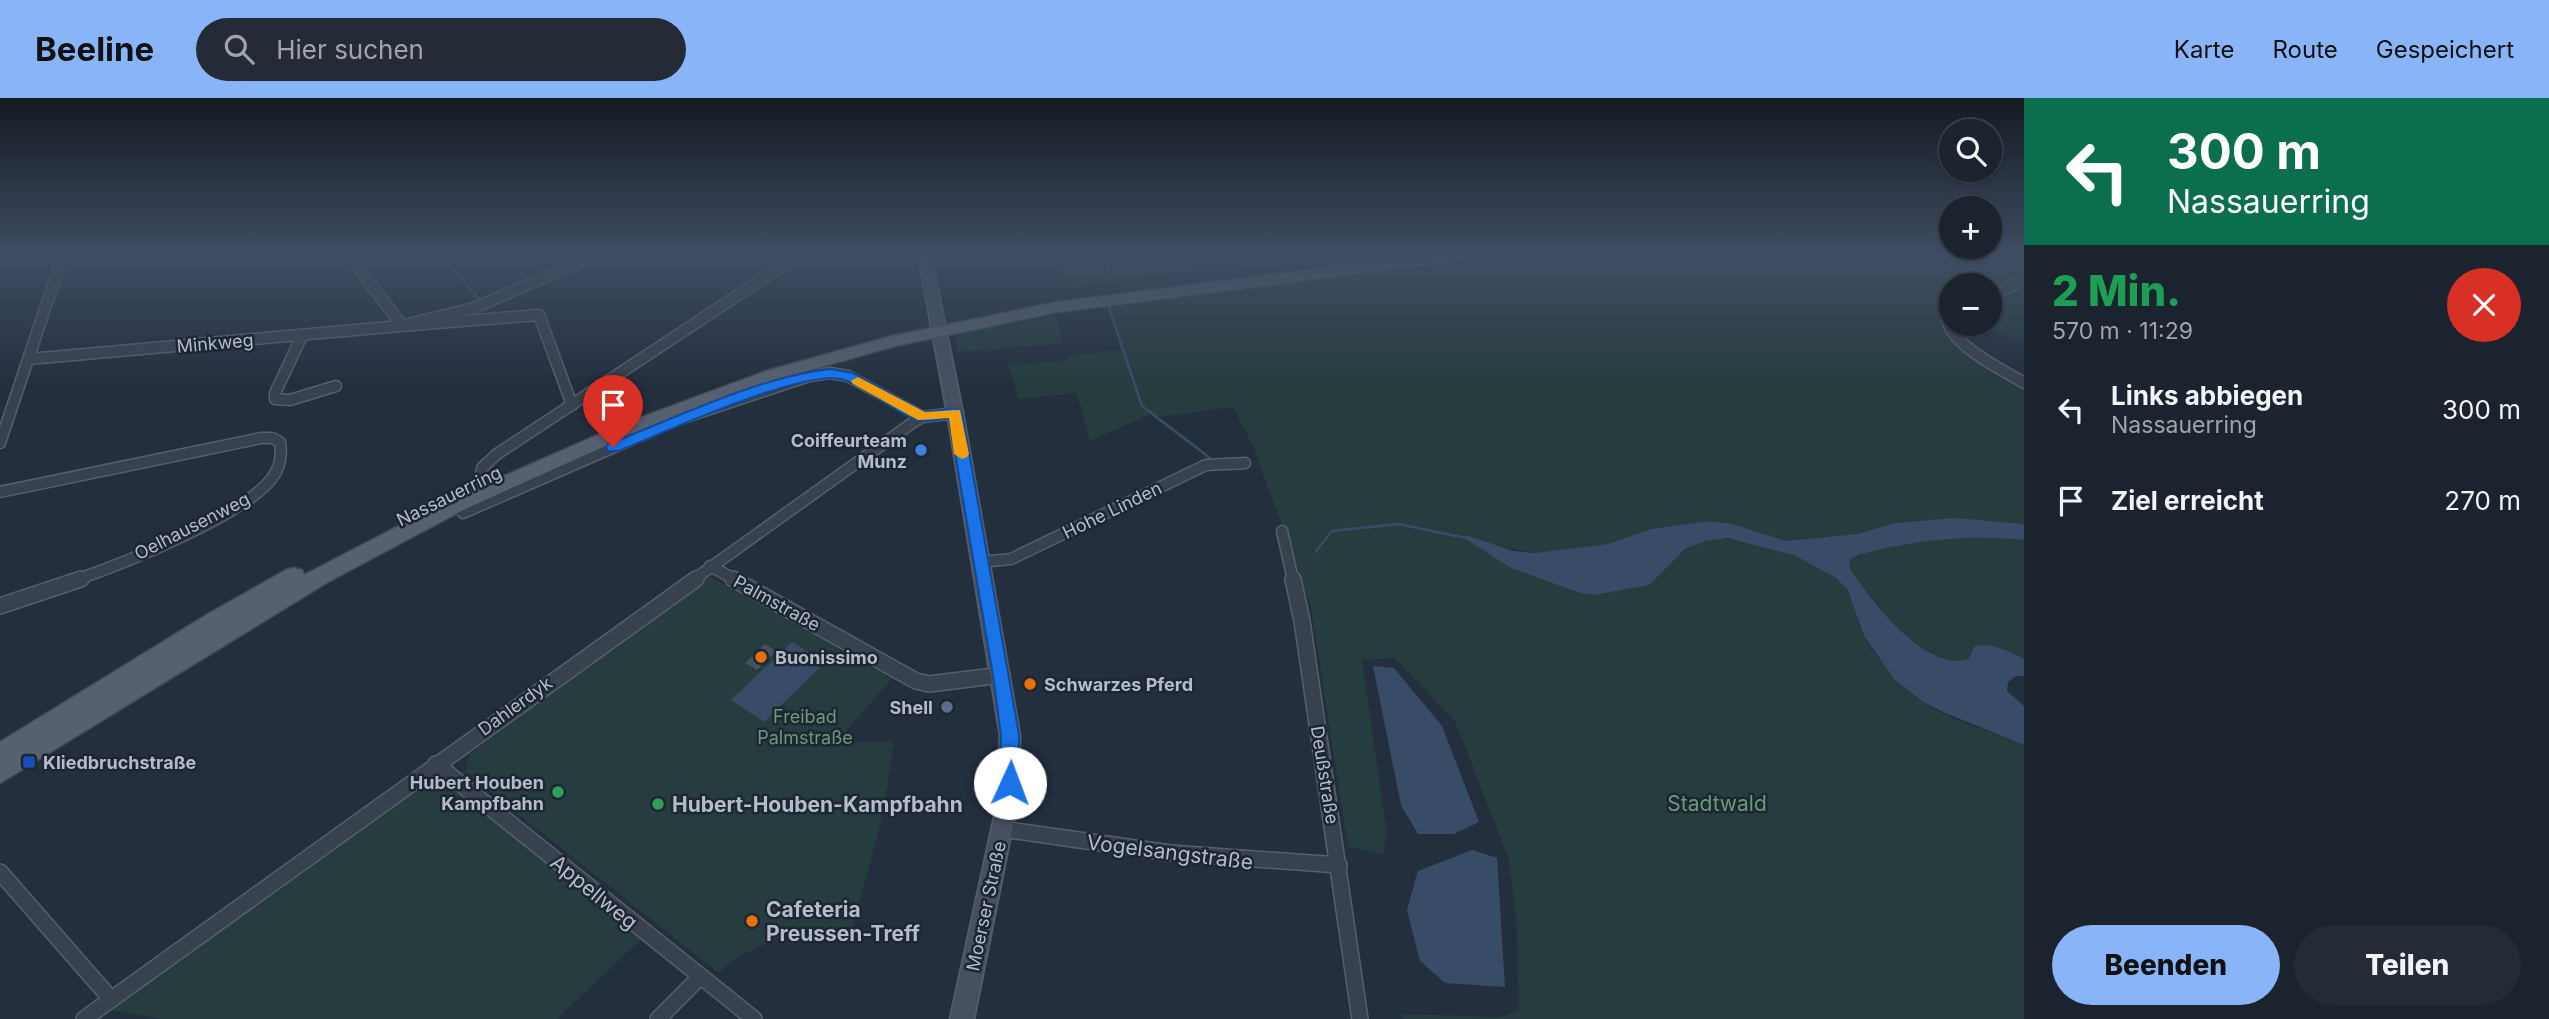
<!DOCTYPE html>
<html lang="de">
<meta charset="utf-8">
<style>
:root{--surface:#1b232e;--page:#242b36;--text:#f1f3f6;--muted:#a0a4aa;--line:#39404a;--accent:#8ab4f8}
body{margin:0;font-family:Inter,sans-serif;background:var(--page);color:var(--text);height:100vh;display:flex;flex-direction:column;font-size:26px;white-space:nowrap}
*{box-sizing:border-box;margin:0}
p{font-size:23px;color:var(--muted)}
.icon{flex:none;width:38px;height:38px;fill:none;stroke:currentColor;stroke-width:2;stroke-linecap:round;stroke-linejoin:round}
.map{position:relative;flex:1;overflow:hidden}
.side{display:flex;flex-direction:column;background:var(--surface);width:525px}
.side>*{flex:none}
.top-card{background:#0b6e4f;color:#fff;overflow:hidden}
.fabs{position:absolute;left:1939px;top:21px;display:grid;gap:14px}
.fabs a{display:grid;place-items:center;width:63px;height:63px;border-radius:50%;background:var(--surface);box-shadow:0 2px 5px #0004,0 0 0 2px var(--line);font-size:35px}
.pin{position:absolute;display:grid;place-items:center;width:60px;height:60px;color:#fff;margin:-72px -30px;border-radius:50% 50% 50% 0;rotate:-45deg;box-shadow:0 0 7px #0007}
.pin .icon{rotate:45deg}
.me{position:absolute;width:77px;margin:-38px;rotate:2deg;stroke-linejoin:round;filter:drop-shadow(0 0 5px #0008)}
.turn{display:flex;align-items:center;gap:24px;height:147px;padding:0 28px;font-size:32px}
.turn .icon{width:91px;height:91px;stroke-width:2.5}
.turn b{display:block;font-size:49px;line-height:60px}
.round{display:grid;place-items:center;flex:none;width:74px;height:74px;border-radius:37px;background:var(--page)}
.summary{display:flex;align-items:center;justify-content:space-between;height:119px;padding:0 28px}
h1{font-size:42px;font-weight:800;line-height:52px;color:#1e9e55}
.cta{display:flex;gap:14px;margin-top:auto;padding:14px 28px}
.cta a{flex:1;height:80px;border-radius:42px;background:var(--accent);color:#111;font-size:28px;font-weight:800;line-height:80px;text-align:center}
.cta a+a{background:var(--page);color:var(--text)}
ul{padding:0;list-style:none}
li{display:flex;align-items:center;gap:21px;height:91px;padding:0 28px}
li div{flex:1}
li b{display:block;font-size:26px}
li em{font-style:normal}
header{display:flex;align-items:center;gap:42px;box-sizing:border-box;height:98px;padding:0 35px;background:var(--accent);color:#111}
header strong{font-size:33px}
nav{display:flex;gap:38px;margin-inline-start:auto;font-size:24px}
.search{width:490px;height:63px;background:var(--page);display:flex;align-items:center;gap:18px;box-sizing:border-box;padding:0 24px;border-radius:38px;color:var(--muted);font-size:26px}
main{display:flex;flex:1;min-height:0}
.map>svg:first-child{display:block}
</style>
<header>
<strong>Beeline</strong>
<div class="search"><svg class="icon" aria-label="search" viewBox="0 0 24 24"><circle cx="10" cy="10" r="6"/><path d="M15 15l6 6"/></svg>Hier suchen</div>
<nav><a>Karte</a><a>Route</a><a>Gespeichert</a></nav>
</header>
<main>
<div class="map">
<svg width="2024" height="921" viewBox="0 0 2024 921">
<rect width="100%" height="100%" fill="#242f3e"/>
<g fill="#263c3f">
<path d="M1076 157H1346L1298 161 1071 189 1059 167Z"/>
<path d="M1486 157H2024V245L1972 226H1990V187H1951V226H1963C1966 251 2005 265 2024 277V427L1896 425 1857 436 1786 443 1732 426 1709 423 1652 431 1608 446 1535 455 1493 447 1508 469 1538 478 1649 487C1665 469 1679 452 1702 444 1738 431 1821 461 1845 489 1856 502 1857 523 1864 539 1876 562 1901 586 1921 602 1945 621 1995 635 2024 647V921H1402L1401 916 1500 919 1519 912 1517 831 1509 762 1455 623 1394 560 1362 562 1387 737 1383 756 1348 749 1311 508 1254 350 1233 309 1159 319 1208 357 1151 316 1090 343 1077 295 1018 301 1009 267 1067 262V258L1121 252 1108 204Z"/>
<path d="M1056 218 1063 245 958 254 955 240 960 235Z"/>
<path d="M2002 439 2024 442V561L1991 549H1974L1969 561C1925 574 1870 500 1849 469L1850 462C1895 437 1953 441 2002 439Z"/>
<path d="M709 478 892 581 835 645 894 643 883 716 853 829 796 831 734 861 719 875 465 674 470 656Z"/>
<path d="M434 674 641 841 557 921H163L110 912Z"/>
</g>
<g fill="#394c67">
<path d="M1956 420 2022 426 2024 427V442C1968 436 1912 442 1858 457L1850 462 1849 469C1869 500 1925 575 1969 561L1974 549C1989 543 2010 554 2024 561V578H2016L2008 584 2007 593 2024 608V647L1943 614 1922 603 1894 581 1864 538 1848 492 1836 480 1794 457 1728 440 1705 443 1685 451 1649 487 1593 497 1580 495 1509 469 1463 439 1469 438 1513 453 1535 455 1608 446 1651 431 1709 423 1732 426 1786 443 1857 436 1896 425Z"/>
<path d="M792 544 825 564 764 624 731 602Z"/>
<path d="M1373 568 1394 570 1442 628 1479 724 1454 736H1418L1401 707Z"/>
<path d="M1472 752 1497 760 1505 889 1445 885 1420 863 1407 812 1418 773Z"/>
</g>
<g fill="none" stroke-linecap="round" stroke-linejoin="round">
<g stroke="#394c67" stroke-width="2.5">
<path d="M441 157 479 201"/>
<path d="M1109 157V180"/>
<path d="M1109 210 1142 308 1210 360"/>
<path d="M1316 453 1332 433 1398 426 1466 440"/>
</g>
</g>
<path fill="#455162" d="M765 546 776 553 757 572 745 565Z"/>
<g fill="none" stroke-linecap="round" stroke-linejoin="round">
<defs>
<g id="street-far1">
<path d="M348 157 398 222 396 228"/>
<path d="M1990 199 2024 181"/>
<path d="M1951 208 1946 212C1943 245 1999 269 2024 285"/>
<path d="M302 238 275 295V301L290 302 336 288"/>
<path d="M29 261 400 228"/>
<path d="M572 307 539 217 400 228 474 210 595 157"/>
<path d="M0 345 63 157"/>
<path d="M480 382 482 370 497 356 799 157"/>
<path d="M0 394 261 340H272L280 344C282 357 281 369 272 380 245 417 122 466 76 482"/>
<path d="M456 407 463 415 674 323 809 278 830 275 848 278 923 319"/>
<path d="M1282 433 1293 482"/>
<path d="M981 464 1011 461 1206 367 1245 365"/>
<path d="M710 468 736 482"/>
<path d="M693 482 915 323 923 319 955 315"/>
</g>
<g id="street">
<path d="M733 481 916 583 929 586 1002 577"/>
<path d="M1293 481 1302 523 1360 921"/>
<path d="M0 508 81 481"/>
<path d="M436 666 754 921"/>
<path d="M1002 731 1170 755 1339 767"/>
<path d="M0 774 111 901"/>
<path d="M84 921 696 481"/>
<path d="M658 921 700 879"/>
</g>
<path id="secondary" d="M918 157H931L963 315 1020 637 1018 701 974 921H950L998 701 1000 637 947 315Z"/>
<path id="primary" d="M1425 157H1474L1466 162 1058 214 895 248 778 281 632 336 463 412 328 484 0 685V644L208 516 286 472 294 470 302 472 304 477 449 402 618 328 766 273 892 238 1058 204Z"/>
</defs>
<use href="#street-far1" stroke="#565f6c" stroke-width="13"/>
<use href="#street" stroke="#565f6c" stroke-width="18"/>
<use href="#secondary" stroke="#565f6c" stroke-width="3"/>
<use href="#primary" stroke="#414a57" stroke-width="3"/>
<use href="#street-far1" stroke="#38414e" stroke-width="10"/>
<use href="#street" stroke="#38414e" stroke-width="15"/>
<use href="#secondary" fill="#465061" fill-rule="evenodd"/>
<use href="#primary" fill="#56606e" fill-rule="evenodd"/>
</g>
<linearGradient id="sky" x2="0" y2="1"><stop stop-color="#141a22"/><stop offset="0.55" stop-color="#3f4d63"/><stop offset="1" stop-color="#3f4d63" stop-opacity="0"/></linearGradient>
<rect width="2024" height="286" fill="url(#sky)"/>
<path fill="#1a73e8" stroke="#114b97" stroke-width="2" d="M830 271 853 275 925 314 955 310 962 315 1019 637V685L1016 691 1010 693 1003 691 1000 685 1001 637 993 577 949 320C940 321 930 324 922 323 901 320 865 287 841 281 800 272 663 335 618 353H608L606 349 608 346C676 320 758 279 830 271Z"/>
<path fill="#f59e0b" d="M858 279 925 314 960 312 969 356 967 359 962 361 954 356 949 320 918 322 853 286 851 283Z"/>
<circle fill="#3f7fe0" stroke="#1d2633" stroke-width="2.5" cx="921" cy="352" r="7"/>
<g fill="#e8710a" stroke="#1d2633" stroke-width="2.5">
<circle cx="761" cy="559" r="7"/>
<circle cx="1030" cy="586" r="7"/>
<circle cx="752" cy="823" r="7"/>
</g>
<circle fill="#5c6f8a" stroke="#1d2633" stroke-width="2.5" cx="947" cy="609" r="7"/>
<rect fill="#1a4fb4" stroke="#1d2633" stroke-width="2.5" x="22" y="657" width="14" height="14" rx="3.5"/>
<g fill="#2e9e5b" stroke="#1d2633" stroke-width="2.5">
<circle cx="558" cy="694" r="7"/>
<circle cx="658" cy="706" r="7"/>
</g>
<g text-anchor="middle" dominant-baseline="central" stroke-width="5" stroke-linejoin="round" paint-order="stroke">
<g font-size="18" fill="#b4bcc9" stroke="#1d2633">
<text transform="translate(215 245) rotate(-5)">Minkweg</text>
<text transform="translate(449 398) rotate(-26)">Nassauerring</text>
<text transform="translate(1112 412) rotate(-26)">Hohe Linden</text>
<text transform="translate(192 428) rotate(-27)">Oelhausenweg</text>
<text transform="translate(777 505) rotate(29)">Palmstraße</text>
<text transform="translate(515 608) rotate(-36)">Dahlerdyk</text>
<text transform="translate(1325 677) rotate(81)">Deußstraße</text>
<text transform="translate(986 808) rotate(-78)">Moerser Straße</text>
</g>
<g font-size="18" font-weight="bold" fill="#b4bcc9" stroke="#1d2633" text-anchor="end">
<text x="907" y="342">Coiffeurteam<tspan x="907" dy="21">Munz</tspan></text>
<text x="775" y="559" text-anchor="start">Buonissimo</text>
<text x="1044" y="586" text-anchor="start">Schwarzes Pferd</text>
<text x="933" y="609">Shell</text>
<text x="43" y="664" text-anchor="start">Kliedbruchstraße</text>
<text x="544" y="684">Hubert Houben<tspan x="544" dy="21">Kampfbahn</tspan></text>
</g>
<g font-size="18" fill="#6b9a76" stroke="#1d2633">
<text x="805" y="618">Freibad<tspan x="805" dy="21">Palmstraße</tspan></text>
</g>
<g font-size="21" fill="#6b9a76" stroke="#1d2633">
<text x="1717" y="705">Stadtwald</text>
</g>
<g font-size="21" font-weight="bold" fill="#b4bcc9" stroke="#1d2633" text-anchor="start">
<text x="672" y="706">Hubert-Houben-Kampfbahn</text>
<text x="766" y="811">Cafeteria<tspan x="766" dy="24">Preussen-Treff</tspan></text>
</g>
<g font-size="21" fill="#b4bcc9" stroke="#1d2633">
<text transform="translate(1170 754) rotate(7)">Vogelsangstraße</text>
<text transform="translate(594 794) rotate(39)">Appellweg</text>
</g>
</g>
</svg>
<div class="fabs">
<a><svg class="icon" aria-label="search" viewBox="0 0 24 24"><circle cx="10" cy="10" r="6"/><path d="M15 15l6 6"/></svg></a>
<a>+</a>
<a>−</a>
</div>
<div class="pin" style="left:613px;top:349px;background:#d93025"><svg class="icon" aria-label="arrive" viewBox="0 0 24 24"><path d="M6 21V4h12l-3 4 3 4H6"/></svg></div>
<svg class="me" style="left:1010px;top:685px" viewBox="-20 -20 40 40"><circle r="19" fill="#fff"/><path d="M0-13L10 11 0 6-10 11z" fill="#1a73e8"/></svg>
</div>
<section class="side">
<div class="top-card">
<div class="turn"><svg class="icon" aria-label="left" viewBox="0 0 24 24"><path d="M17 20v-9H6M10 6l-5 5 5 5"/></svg><div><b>300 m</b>Nassauerring</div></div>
</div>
<div class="summary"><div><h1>2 Min.</h1><p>570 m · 11:29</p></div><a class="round" style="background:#d93025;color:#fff"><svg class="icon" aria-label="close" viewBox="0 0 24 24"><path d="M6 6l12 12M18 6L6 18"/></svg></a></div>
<ul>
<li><svg class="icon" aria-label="left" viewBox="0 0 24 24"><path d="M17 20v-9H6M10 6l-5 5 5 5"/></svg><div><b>Links abbiegen</b><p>Nassauerring</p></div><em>300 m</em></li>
<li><svg class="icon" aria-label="arrive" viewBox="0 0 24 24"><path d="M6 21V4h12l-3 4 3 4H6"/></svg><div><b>Ziel erreicht</b></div><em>270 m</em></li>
</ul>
<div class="cta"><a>Beenden</a><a>Teilen</a></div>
</section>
</main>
